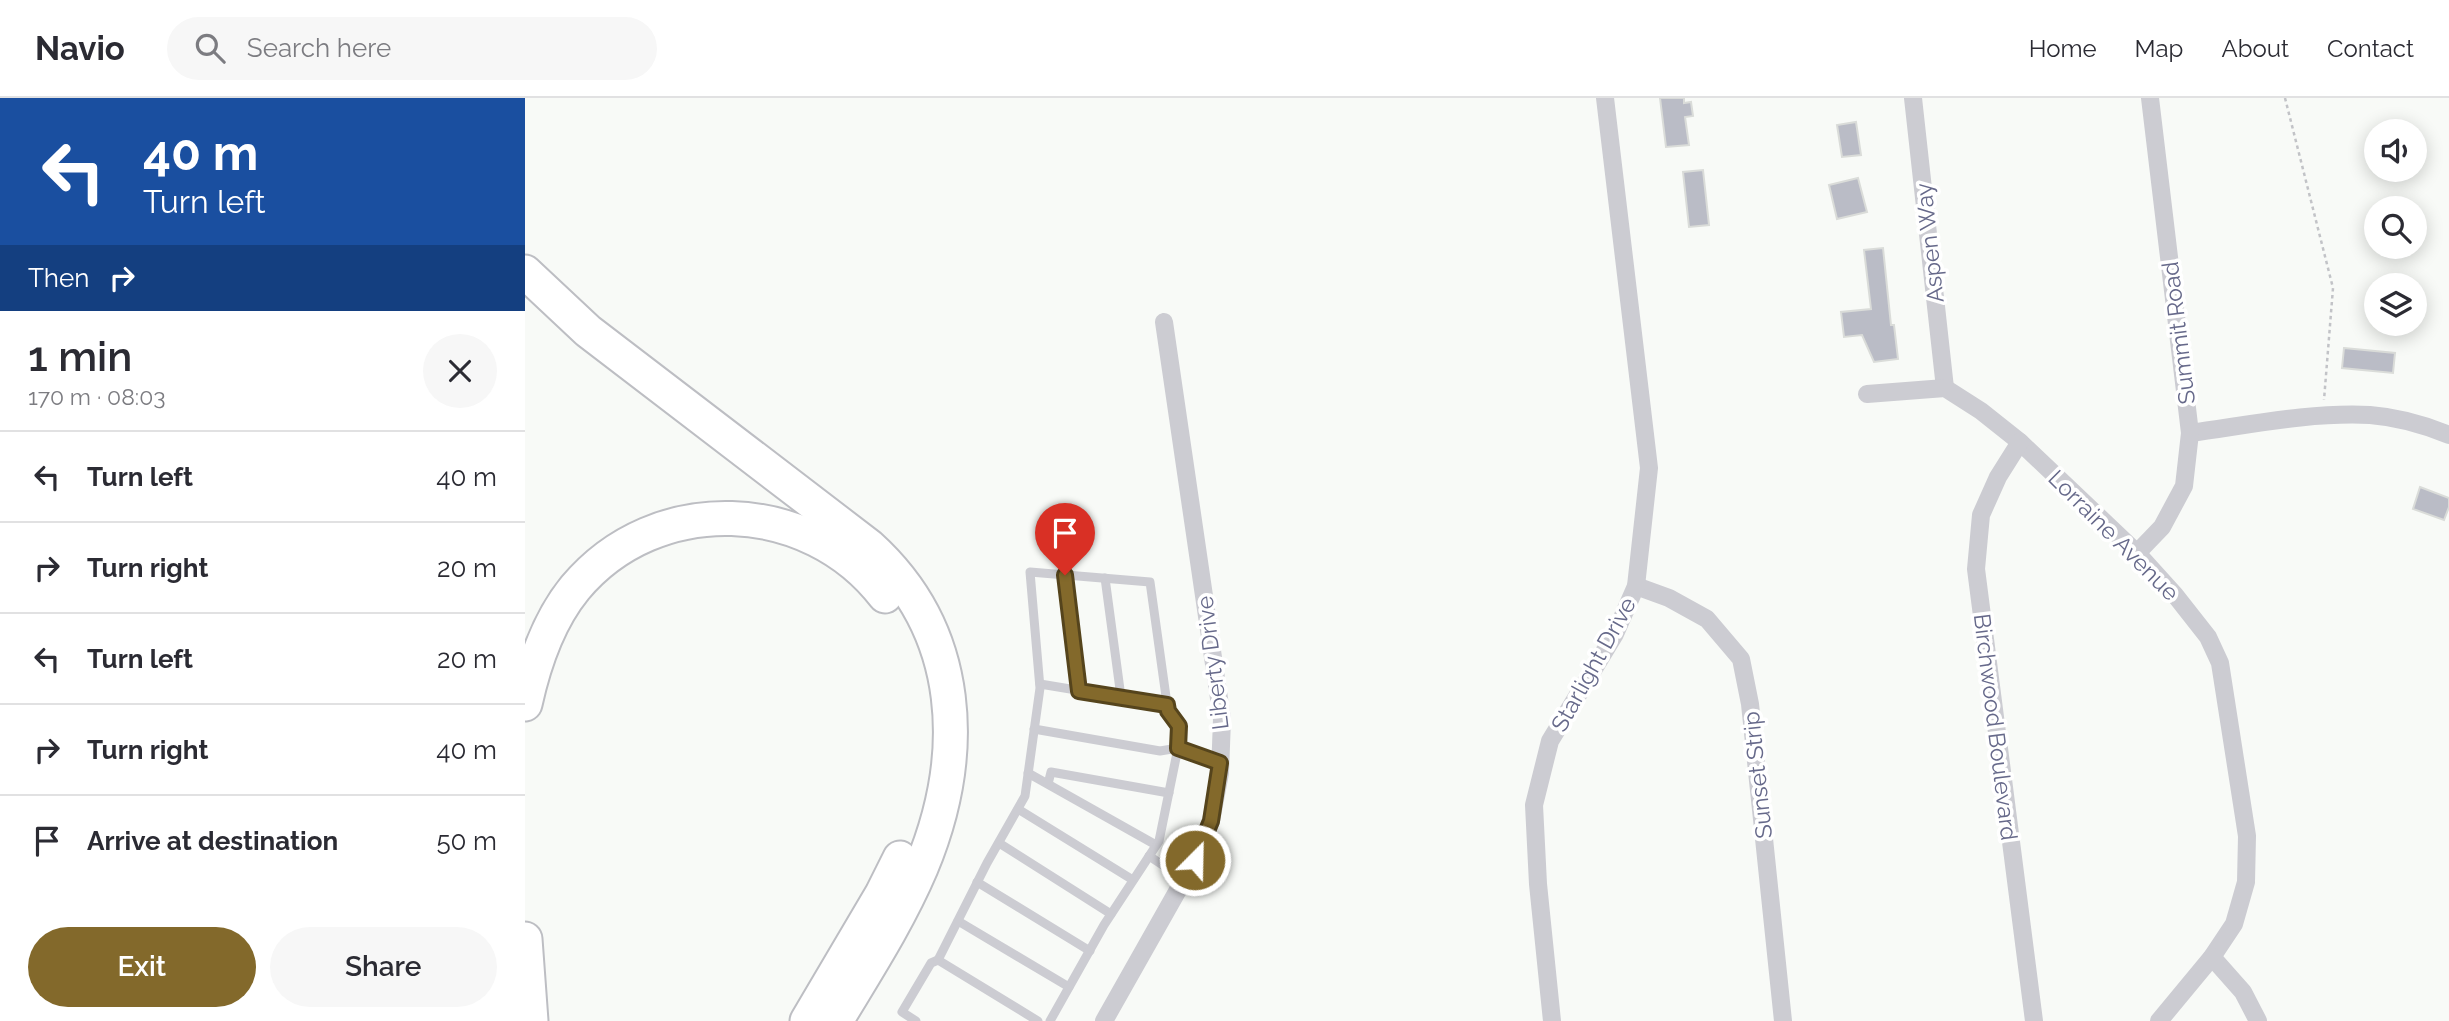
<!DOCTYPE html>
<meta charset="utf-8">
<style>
:root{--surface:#fff;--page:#f7f7f7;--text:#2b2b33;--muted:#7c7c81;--line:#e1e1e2;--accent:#83692b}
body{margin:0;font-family:Raleway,sans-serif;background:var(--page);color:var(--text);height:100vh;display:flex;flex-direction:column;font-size:26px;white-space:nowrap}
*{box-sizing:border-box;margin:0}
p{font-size:23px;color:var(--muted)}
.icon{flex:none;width:38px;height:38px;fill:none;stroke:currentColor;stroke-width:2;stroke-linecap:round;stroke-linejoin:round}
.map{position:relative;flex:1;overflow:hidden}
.sheet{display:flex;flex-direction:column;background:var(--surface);width:525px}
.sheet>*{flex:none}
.hud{background:#1a4fa0;color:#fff;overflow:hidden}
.tools{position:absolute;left:1839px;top:21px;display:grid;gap:14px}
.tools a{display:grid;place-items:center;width:63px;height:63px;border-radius:50%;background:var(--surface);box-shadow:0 4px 18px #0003;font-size:35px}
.pin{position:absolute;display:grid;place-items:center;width:60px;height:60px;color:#fff;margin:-72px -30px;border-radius:50% 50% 50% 0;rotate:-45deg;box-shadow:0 0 7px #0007}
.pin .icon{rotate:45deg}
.me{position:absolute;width:77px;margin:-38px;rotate:23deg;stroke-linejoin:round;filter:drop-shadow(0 0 5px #0008)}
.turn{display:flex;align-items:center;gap:24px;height:147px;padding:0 28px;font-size:32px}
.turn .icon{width:91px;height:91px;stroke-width:2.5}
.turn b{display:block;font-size:49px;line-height:60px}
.then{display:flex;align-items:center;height:66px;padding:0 28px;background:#0003;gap:14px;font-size:26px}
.round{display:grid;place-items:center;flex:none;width:74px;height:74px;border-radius:37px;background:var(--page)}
.headline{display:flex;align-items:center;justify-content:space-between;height:119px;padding:0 28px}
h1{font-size:42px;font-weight:600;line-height:52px}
.action{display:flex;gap:14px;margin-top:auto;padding:14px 28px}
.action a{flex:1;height:80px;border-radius:42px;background:var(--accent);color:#fff;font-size:28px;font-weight:600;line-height:80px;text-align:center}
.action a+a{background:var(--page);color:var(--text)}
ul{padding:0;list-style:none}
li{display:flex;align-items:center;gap:21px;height:91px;padding:0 28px;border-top:2px solid var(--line)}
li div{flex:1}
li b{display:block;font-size:26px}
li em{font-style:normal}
header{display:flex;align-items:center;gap:42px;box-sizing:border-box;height:98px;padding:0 35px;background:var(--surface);border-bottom:2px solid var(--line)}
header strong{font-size:33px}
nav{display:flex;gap:38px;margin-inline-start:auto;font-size:24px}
.search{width:490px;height:63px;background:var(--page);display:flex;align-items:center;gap:18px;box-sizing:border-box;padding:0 24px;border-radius:38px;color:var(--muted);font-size:26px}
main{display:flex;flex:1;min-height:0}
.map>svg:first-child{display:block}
</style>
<header>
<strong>Navio</strong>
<div class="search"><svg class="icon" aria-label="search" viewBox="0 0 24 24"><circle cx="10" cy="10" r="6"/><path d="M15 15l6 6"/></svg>Search here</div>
<nav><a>Home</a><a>Map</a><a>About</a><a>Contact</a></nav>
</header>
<main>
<section class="sheet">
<div class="hud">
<div class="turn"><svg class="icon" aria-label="left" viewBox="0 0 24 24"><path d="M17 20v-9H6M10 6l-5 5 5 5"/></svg><div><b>40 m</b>Turn left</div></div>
<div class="then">Then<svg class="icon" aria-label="right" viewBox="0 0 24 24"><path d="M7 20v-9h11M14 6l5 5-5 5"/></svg></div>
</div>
<div class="headline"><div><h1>1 min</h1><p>170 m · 08:03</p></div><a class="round"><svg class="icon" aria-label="close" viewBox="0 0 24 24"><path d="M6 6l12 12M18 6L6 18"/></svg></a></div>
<ul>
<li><svg class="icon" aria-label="left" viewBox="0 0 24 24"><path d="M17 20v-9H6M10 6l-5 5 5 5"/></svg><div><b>Turn left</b></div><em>40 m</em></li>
<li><svg class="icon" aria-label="right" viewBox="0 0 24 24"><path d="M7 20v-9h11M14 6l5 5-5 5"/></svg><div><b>Turn right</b></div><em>20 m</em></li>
<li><svg class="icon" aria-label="left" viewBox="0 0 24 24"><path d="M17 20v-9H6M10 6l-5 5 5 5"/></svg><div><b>Turn left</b></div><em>20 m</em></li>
<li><svg class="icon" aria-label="right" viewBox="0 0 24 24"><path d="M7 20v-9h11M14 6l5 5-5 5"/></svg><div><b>Turn right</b></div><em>40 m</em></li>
<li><svg class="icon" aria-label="arrive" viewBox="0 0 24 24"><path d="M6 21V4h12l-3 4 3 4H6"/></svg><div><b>Arrive at destination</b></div><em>50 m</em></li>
</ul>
<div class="action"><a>Exit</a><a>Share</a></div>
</section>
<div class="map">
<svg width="1924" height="923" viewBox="0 0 1924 923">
<rect width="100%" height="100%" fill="#f8faf7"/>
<g fill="#babcc6" stroke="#dadcd9" stroke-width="2">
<path d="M1135 0H1159V5L1166 4 1168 18 1160 19 1164 47 1141 49Z"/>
<path d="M1331 24 1336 57 1317 59 1312 27Z"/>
<path d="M1178 72 1184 127 1164 129 1158 74Z"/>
<path d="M1333 80 1342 114 1312 121 1304 87Z"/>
<path d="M1358 150 1366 227H1369L1373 261 1349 264 1337 237 1319 239 1316 214 1346 211 1339 152Z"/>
<path d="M1819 250 1870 255 1868 275 1817 270Z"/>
<path d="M1895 389 1924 400V409L1919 422 1888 411Z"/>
</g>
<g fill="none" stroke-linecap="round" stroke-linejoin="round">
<defs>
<g id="highway">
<path d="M0 174 63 233 344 448C439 534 443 657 396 770 373 824 341 873 311 923"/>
<path d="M0 606C9 565 23 523 50 490 131 393 284 399 360 498"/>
<path d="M0 841 6 923"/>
<path d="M282 923 357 796 375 760"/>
</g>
</defs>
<use href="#highway" stroke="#bdbec3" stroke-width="37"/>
<path stroke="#c2c3c7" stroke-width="2.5" stroke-dasharray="3.5 3.5" stroke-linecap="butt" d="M1760 0 1808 190 1799 302"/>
<g stroke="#ccccd2" stroke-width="9">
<path d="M540 477 554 593"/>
<path d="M580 480 596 599"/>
<path d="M515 586 642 607"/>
<path d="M509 631 635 653 653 650 695 665"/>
<path d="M503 675 631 747"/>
<path d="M523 686 526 674 644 695"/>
<path d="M493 711 608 782"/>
<path d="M474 745 586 816"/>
<path d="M624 758 659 781"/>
<path d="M452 784 565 853"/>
<path d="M433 823 544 889"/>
<path d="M391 923 377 914 406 865 413 862"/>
<path d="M513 923 413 862 462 765 500 698 515 590 505 474 625 484 643 613 654 628 653 650 634 743 579 827 525 923"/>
</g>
<g stroke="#ccccd2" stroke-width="18">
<path d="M1388 0 1420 290"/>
<path d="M1342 296 1420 290 1456 313 1495 344 1612 455 1650 497 1683 539 1695 565 1722 738 1721 784 1709 826 1687 859 1634 923"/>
<path d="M1665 335C1724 327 1785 314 1845 317 1871 319 1900 327 1924 337"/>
<path d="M1495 344 1473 379 1456 417 1451 471 1509 923"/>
<path d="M1612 455 1637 429 1659 388 1665 335 1625 0"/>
<path d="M1111 488 1144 500 1182 521 1216 561 1225 606 1258 923"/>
<path d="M1687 859 1718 894 1733 923"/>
<path d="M579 923 670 762 686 723 695 675 697 621 639 224"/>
<path d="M1027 923 1013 786 1009 707 1025 643 1090 536 1111 488 1124 370 1080 0"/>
</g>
<use href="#highway" stroke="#fff" stroke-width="33"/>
</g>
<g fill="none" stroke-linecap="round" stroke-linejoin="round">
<defs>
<path id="route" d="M540 477 554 593 642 607 643 613 654 628 653 650 695 665 686 723 670 762"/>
</defs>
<use href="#route" stroke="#55441c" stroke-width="18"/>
<use href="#route" stroke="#83692b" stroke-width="12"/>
</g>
<g text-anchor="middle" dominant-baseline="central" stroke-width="7" stroke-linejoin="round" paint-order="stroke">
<g font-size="23" fill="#66698a" stroke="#fff">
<text transform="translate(1404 145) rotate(-96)">Aspen Way</text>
<text transform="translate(1653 235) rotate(-97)">Summit Road</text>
<text transform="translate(1589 437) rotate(45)">Lorraine Avenue</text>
<text transform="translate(687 565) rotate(-97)">Liberty Drive</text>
<text transform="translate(1068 566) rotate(-61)">Starlight Drive</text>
<text transform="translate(1471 629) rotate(83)">Birchwood Boulevard</text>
<text transform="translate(1232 677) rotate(-96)">Sunset Strip</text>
</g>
</g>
</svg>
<div class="tools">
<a><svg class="icon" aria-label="sound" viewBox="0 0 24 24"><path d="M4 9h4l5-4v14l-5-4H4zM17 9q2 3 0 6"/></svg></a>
<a><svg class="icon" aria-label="search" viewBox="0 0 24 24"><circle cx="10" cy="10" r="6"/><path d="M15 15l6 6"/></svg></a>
<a><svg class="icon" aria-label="layers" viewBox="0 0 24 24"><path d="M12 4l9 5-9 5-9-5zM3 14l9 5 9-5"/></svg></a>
</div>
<div class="pin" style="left:540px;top:477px;background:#d93025"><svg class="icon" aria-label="arrive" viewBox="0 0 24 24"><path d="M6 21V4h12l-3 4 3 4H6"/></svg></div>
<svg class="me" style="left:670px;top:762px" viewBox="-20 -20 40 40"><circle r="17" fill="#83692b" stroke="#fff" stroke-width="3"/><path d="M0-11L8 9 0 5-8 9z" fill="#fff"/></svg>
</div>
</main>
